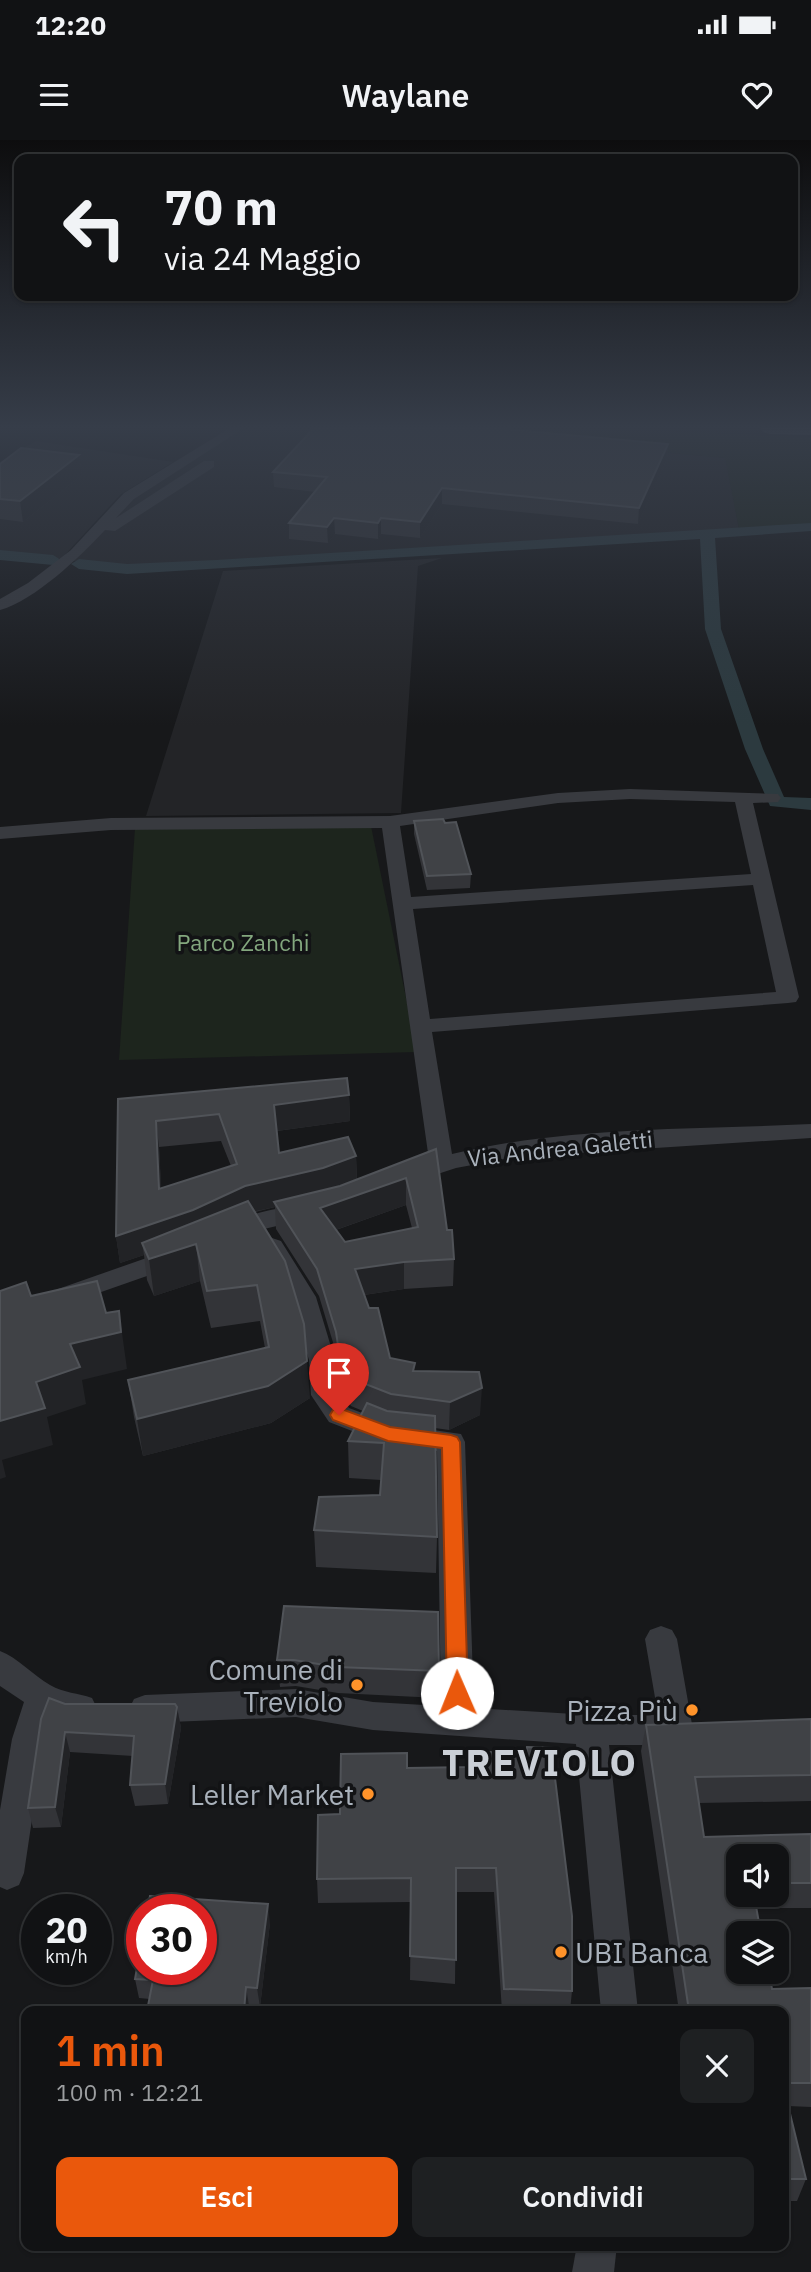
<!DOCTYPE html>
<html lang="it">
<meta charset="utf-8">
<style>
:root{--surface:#111214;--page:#1e2022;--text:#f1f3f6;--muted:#9c9ea0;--line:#303234;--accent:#ea580c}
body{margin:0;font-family:"IBM Plex Sans",sans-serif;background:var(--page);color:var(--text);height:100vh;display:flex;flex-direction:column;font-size:26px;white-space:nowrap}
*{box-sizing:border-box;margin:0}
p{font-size:23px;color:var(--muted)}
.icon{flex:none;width:38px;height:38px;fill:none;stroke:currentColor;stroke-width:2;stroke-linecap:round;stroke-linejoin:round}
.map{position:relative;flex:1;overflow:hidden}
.panel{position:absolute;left:21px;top:1866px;width:768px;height:245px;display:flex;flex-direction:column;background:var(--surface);border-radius:14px;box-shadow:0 2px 5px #0004,0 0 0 2px var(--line)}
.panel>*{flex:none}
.guide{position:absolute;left:14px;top:14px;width:784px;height:147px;border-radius:14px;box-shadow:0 2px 5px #0004,0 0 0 2px var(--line);background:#111214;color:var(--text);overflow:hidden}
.tools{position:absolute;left:726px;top:1704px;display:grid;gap:14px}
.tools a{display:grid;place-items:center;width:63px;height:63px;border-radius:14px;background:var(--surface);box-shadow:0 2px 5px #0004,0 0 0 2px var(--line);font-size:35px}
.speed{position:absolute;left:21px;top:1754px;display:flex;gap:14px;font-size:35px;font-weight:700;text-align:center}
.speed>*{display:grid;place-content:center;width:91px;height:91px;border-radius:50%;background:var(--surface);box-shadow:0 2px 5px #0004,0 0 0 2px var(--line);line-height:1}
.speed small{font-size:18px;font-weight:400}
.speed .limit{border:10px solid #d22;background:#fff;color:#111}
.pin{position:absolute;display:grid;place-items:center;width:60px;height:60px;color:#fff;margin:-72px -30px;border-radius:50% 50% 50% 0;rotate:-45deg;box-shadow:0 0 7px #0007}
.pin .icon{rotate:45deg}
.me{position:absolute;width:77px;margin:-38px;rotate:359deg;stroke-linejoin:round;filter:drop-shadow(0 0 5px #0008)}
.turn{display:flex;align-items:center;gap:24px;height:147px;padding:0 35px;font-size:32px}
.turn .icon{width:91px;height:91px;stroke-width:2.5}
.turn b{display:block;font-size:49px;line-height:60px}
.round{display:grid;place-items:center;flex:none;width:74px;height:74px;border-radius:14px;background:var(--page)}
.overview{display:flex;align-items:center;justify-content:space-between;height:119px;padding:0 35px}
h1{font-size:42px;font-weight:600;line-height:52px;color:var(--accent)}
.cta{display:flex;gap:14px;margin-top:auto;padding:14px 35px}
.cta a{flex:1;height:80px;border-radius:14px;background:var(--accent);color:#fff;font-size:28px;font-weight:600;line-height:80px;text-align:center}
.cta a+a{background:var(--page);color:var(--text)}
.status{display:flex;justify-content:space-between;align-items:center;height:49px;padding:0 35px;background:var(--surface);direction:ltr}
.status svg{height:19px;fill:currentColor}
header{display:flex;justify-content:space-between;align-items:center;height:91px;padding:0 35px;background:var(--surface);font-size:32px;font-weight:600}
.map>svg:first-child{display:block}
</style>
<div class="status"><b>12:20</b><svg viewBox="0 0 49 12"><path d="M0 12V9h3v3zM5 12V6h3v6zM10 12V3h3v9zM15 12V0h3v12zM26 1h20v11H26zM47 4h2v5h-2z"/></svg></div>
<header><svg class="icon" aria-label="menu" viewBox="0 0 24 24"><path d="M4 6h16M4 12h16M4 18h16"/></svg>Waylane<svg class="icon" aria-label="heart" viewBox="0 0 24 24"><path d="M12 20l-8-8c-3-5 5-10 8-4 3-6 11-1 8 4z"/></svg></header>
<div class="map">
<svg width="811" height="2132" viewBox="0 0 811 2132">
<rect width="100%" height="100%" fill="#17181a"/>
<g fill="#232427">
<path d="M241 288H399L726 318 739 389 213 422 135 425 73 421 148 345Z"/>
<path d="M36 301 173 322 120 355 61 419 0 413V322Z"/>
<path d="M442 418 418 426 401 673 146 676 223 431Z"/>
</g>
<g fill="#1d251d">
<path d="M399 288H575L811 297V385L739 389 725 318Z"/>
<path d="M371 686 417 912 119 920 135 688Z"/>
</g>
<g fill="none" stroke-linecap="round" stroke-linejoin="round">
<g fill="#2c3a3f" fill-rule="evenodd">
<path d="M811 383V391L715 398 721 489 763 609 784 657 811 658V670L770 666 745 609 705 489 700 399 127 434 79 429 71 424 79 419 127 424 216 420Z"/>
<path d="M0 410 53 415 61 420 53 425 0 420Z"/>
</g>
<g fill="#383a3f" fill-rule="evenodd">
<path d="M230 288H244L134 359 116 378 204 321H214V327L115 391 105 390C81 416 34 461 0 470V459L28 443 71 410 124 353Z"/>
<path d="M630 649 778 654 781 658 778 662 753 663 799 857 796 862 788 863 432 892 452 1014C568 986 692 990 811 984V998L516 1017 456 1028 407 1044 399 1042 395 1036 399 1030 429 1020 382 688 111 690 0 699V687L111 678 390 676 558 653ZM630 659 735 662 751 734 411 757 400 686 558 663ZM753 745 776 852 430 879 413 769Z"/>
<path d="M306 1063 315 1065 318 1071 315 1077 264 1089 231 1102 222 1100 219 1094C231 1074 284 1068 306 1063Z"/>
<path d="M272 1098 281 1101 316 1157 335 1220 339 1253 349 1268 391 1284 461 1294 465 1302 474 1568 591 1575H658L645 1499 650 1490 661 1486 672 1490 677 1499 693 1590 689 1600 677 1605H609L638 1871H601L576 1604 373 1590 296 1577 145 1583 134 1579 129 1569 134 1559 145 1555 296 1549 373 1562 441 1566 437 1311 388 1305 329 1282 311 1255 309 1220 290 1158 259 1107 263 1101Z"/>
<path d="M175 1108 184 1111 188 1117 184 1123 67 1164 58 1161 54 1155 58 1149Z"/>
<path d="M0 1511C18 1518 33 1535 50 1545 64 1553 78 1553 92 1558L97 1568 92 1578 81 1582 52 1576 44 1599 24 1733 19 1745 7 1750 0 1747V1670L12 1599 24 1562 0 1546Z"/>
<path d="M577 2105H617L614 2132H572Z"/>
</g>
<path fill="#646971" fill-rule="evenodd" d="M761 288H811V295L770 294 763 292Z"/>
</g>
<g fill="#333438" fill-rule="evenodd">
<path d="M668 304 667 319 638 384 442 364 420 398 381 394 378 399 335 394 328 403 289 399V383L315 352 274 347 273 332Z"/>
<path d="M79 315 82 335 23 382 0 379V324Z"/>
<path d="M414 681 445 683 471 734 470 748 427 750 414 694Z"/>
<path d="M349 955 350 981 277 991 279 1013 356 1016 357 1040 436 1009 447 1090 454 1119 453 1146 404 1149 364 1155 369 1168 390 1218 415 1231 480 1275 449 1290 435 1288 437 1397 436 1433 316 1427 314 1390 380 1355 381 1340 349 1338 348 1301 363 1271 351 1266 342 1252 338 1219 319 1156 276 1089 275 1067 255 1072 310 1258 271 1283 143 1316 134 1277 128 1240 265 1208 260 1181 211 1188 200 1141 154 1156 147 1140 144 1115 120 1123 116 1096 118 959ZM221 1001 231 1026 161 1048 159 1007ZM406 1065 412 1088 345 1102 336 1090Z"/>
<path d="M438 1472V1558L338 1553 296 1546 280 1547 277 1520Z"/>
<path d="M65 1564 177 1567 181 1588 168 1664 135 1666 130 1645 133 1616 70 1612 61 1687 33 1688 28 1668Z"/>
<path d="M811 1579V1661L699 1663 704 1697 811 1694V1768H756L772 1849 811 1848V1967L788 1966 806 2039 797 2061H784V1871H679L641 1611 646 1585ZM777 1717V1755H738Z"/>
<path d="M473 1610 554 1630 572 1851 570 1871H502L494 1752H456L455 1844 410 1840 411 1762 318 1763 317 1739 340 1674 407 1628 472 1627Z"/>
<path d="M270 1783 260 1867 249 1866 248 1871H147L150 1859 139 1858 135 1839Z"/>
</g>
<g fill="#222326">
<path d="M668 304 667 319 638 384 639 368Z"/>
<path d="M79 315 82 335 23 382 20 361Z"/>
<path d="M442 348V364L420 398V382Z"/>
<path d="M334 378 335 394 328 403 327 387Z"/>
<path d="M381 378V394L378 399V383Z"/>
<path d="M349 955 350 981 276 991 274 965Z"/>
<path d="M156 981 159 1007 163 1076 159 1049Z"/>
<path d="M356 1016 357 1043 274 1062 275 1067 247 1073 142 1103 144 1115 120 1123 116 1096 245 1046Z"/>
<path d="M406 1038V1065L321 1095 320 1068Z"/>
<path d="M196 1104 200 1141 154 1156 149 1119Z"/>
<path d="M404 1122V1149L356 1156 355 1129Z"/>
<path d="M119 1171 127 1229 82 1240 86 1264 47 1277 53 1305 2 1320 6 1337 0 1339V1281L70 1204Z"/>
<path d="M307 1221 310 1258 271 1283 143 1316 137 1279Z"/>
<path d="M482 1248 480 1275 449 1290 450 1262Z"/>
<path d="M177 1567 181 1588 168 1664 165 1644Z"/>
<path d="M65 1592 70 1612 61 1687 55 1667Z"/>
<path d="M268 1764 270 1783 260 1867 257 1848Z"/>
<path d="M246 1847 249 1866 248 1871H244Z"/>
</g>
<g fill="#404246" stroke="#505358" stroke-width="2" fill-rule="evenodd">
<path d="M314 288H490L668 304 639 368 442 348 420 382 381 378 378 383 334 378 327 387 289 383 327 337 273 332Z"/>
<path d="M21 308 79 315 20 361 0 359V324Z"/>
<path d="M443 679 445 683 456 682 471 734 427 736 414 681Z"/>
<path d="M347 938 349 955 274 965 279 1013 348 997 356 1016 323 1028 245 1046 193 1070 116 1096 118 959ZM219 974 237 1024 159 1049 156 981Z"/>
<path d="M436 1009 447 1090H452L454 1119 404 1122 355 1129 369 1168H378L390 1218 415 1223 413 1231 479 1232 482 1248 450 1262 391 1254 350 1238 341 1225 336 1192 317 1129 274 1062 340 1046ZM406 1038 418 1087 345 1102 320 1068Z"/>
<path d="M248 1061 285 1121 304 1184 307 1221 268 1246 137 1279 128 1240 269 1207 257 1145 207 1151 196 1104 149 1119 142 1103Z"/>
<path d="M97 1141 106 1173 119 1171 121 1192 70 1204 80 1227 36 1242 45 1268 0 1281V1151L26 1142 31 1156Z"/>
<path d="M367 1263 387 1271 435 1276 437 1397 314 1390 319 1357 380 1355 384 1303 348 1301Z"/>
<path d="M284 1466 438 1472 439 1531 337 1527 294 1520H277Z"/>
<path d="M49 1558 65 1564H175L177 1567 165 1644 130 1645 134 1596 65 1592 55 1667 28 1668 41 1579Z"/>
<path d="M811 1579V1635L695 1637 704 1697 811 1694V1743H777V1717H738V1755H754L761 1794H738V1832H769L772 1849 811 1848V1943H784V1871H689L646 1585Z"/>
<path d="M527 1607 554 1608V1630L572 1776V1851L504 1849 496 1728H456V1820L410 1816 411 1738 317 1739 318 1675 340 1674 341 1614 407 1613V1628L472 1627 473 1610 526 1616Z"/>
<path d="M150 1756 268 1764 257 1848 246 1847 244 1871H147L153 1840 135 1839 142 1800V1829H201V1769H147Z"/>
<path d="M784 1949 806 2039H784Z"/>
</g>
<linearGradient id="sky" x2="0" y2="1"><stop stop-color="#0d0d0e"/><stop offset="0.49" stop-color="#363d49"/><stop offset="1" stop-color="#363d49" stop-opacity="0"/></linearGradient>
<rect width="811" height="586" fill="url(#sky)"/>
<path fill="#ea580c" stroke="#983908" stroke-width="2" d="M339 1268 390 1287 451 1295 457 1297 460 1302 468 1553 464 1560 457 1562 450 1560 447 1553 442 1308 388 1301 333 1280 330 1275 333 1270Z"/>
<g fill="#ff932a" stroke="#121315" stroke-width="2.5">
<circle cx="357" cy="1545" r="7"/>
<circle cx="692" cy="1570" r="7"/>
<circle cx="368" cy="1654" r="7"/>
<circle cx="561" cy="1812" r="7"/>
</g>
<g text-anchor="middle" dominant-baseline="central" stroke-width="7" stroke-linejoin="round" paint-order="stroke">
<g font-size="23" fill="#83a77e" stroke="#121315">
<text x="243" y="802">Parco Zanchi</text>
</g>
<g font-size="23" fill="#a9b1bb" stroke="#121315">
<text transform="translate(560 1008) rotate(-6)">Via Andrea Galetti</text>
</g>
<g font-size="28" fill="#a9b1bb" stroke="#121315" text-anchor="end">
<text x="343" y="1529">Comune di<tspan x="343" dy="32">Treviolo</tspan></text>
<text x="678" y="1570">Pizza Più</text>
<text x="354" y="1654">Leller Market</text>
<text x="575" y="1812" text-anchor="start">UBI Banca</text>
</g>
<g font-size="37" font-weight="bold" letter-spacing="2" fill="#cacfd6" stroke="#121315">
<text x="540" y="1622">TREVIOLO</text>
</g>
</g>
</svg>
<div class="tools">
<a><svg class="icon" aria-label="sound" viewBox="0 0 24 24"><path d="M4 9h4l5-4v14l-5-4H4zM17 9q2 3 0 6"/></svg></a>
<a><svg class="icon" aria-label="layers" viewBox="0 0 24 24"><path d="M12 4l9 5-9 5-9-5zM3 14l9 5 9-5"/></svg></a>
</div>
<div class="speed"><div>20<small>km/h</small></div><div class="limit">30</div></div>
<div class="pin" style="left:339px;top:1275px;background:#d93025"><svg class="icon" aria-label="arrive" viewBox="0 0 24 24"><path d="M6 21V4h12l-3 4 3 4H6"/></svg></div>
<svg class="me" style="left:457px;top:1553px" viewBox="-20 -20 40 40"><circle r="19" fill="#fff"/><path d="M0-13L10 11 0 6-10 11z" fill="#ea580c"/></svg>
<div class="guide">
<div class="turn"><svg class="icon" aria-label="left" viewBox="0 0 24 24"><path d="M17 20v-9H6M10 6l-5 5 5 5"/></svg><div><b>70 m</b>via 24 Maggio</div></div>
</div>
<section class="panel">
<div class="overview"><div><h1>1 min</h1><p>100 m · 12:21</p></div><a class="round"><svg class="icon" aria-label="close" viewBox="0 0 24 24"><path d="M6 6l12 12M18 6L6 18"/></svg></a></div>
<div class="cta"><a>Esci</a><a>Condividi</a></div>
</section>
</div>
